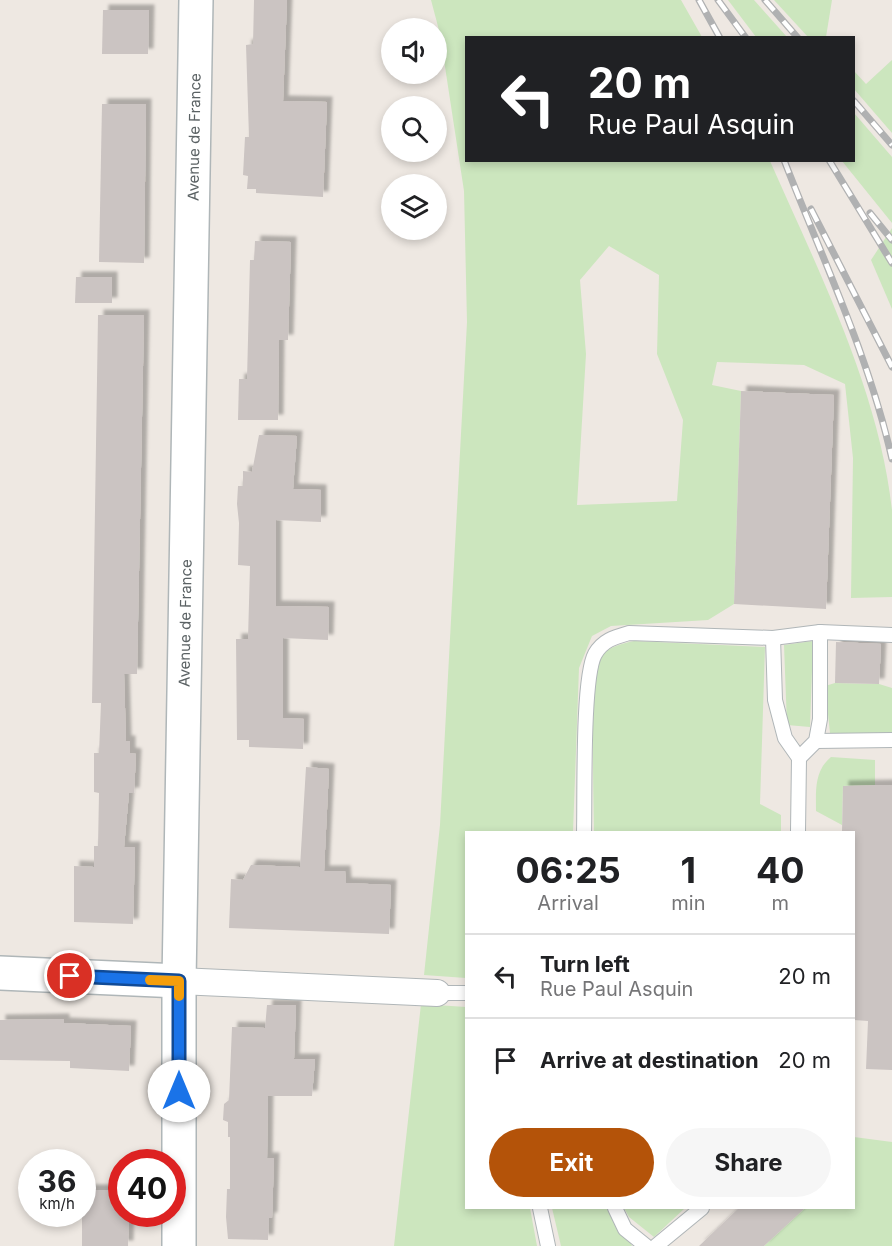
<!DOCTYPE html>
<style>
:root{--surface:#fff;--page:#f6f6f6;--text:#202124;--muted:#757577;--line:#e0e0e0;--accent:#b45309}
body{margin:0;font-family:Inter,sans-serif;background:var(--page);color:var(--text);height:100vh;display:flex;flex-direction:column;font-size:22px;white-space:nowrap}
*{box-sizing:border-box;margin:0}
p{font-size:20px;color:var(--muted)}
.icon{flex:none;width:33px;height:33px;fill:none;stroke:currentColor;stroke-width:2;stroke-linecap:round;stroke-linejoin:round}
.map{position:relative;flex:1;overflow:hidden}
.details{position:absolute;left:465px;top:831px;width:390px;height:378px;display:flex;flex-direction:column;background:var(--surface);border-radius:0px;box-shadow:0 3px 9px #0003}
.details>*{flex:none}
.banner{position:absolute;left:465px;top:36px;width:390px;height:126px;border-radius:0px;box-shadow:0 3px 9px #0003;background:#202124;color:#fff;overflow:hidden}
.controls{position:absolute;left:381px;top:18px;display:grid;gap:12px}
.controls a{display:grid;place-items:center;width:66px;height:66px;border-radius:50%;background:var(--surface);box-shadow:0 3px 9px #0003;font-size:30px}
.speed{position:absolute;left:18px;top:1149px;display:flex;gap:12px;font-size:30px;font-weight:700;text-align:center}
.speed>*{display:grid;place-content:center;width:78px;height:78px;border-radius:50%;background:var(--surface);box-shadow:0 3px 9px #0003;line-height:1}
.speed small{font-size:15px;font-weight:400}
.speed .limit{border:9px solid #d22;background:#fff;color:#111}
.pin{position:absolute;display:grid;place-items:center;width:51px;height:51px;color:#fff;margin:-26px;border:3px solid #fff;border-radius:50%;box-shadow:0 2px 6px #0007}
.me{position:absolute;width:66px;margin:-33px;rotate:0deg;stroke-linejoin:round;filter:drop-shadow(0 0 4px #0008)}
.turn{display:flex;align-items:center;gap:21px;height:126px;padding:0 24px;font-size:27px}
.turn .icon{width:78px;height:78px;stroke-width:2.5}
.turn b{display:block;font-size:42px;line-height:51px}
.eta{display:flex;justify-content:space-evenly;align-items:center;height:102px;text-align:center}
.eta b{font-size:36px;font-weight:700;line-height:42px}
.cta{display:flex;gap:12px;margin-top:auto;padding:12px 24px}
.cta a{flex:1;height:69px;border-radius:36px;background:var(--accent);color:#fff;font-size:24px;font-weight:700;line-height:69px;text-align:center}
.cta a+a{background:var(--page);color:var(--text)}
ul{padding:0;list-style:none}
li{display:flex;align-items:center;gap:18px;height:84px;padding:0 24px;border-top:2px solid var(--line)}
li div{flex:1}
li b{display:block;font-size:22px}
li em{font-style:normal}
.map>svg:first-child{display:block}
</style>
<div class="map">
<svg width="892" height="1246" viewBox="0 0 892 1246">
<defs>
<filter id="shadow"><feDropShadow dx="5.5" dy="-5.5" stdDeviation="1.5" flood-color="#0004"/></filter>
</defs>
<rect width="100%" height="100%" fill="#eee8e2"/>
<g fill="#cce6be" fill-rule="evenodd">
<path d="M431 0H681L702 37 466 38V160L770 161C818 270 879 390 892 510 892 538 892 568 892 597L851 598 853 458 845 384 804 365 717 362 712 385 741 391 734 604 708 620 611 626 592 636 579 668 573 832H466V978L424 975 440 825 467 322 464 191 440 34ZM609 246 659 275 657 354 683 420 677 501 577 505 586 354 580 280Z"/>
<path d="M728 0H754L787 37H756Z"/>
<path d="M774 0H832L826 37H808Z"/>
<path d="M892 60V133L854 89V71L866 84Z"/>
<path d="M854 113 892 157V223L842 161 854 160Z"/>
<path d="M892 228V309L871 260Z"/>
<path d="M634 641 765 647 760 804 781 815V832H594C594 806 589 671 601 656 610 646 621 644 634 641Z"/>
<path d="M813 641 810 727 787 725 784 645Z"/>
<path d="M835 683 879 684 892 688V733H830L825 686Z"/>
<path d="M831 757 875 760V785L843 786 842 825 816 811C816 791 814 771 831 757Z"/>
<path d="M421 1004 466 1007V1208H530L537 1246H394Z"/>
<path d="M854 1137 892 1142V1246H764L805 1208H854Z"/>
<path d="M552 1208H610L632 1246H561Z"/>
<path d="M624 1208H685L654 1237 629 1217Z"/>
</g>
<g fill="#cbc4c2" filter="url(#shadow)">
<path d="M254 0H287L283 101 327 102 323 197 256 193V189H247L248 176 243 175 245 137H249L246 45 253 44Z"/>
<path d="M103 10H149L148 54H102Z"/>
<path d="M102 104H146L144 263 99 262Z"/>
<path d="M255 241 291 242 288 340H279L278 420H238L239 379H247L250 260H254Z"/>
<path d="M76 277H112V303H75Z"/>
<path d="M98 315H144L137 674H124L126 741H130V753L136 754 134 793H129L124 847H135L133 924 74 922V866L94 867V846H98L99 793 94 792V753H99L101 703H92Z"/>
<path d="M741 391 834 395 826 609 734 604Z"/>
<path d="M259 435 297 436 293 489 321 490V522L276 520V606L329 607 328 640 283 638V718L304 719 303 749 249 747V740H237L236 639H248L250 566 238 565 239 523 237 504 238 486H243V471L252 472Z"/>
<path d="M836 642 881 644 879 684 835 683Z"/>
<path d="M306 767 329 769 324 871H345L346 883 391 885 389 934 229 928 231 879 243 880 251 865 300 867Z"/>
<path d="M892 785V1070L866 1069 868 1021 854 1020V832H842L843 786Z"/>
<path d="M267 1005H296L294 1059H315L312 1096H268L267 1158H274L272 1218H269L268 1240 228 1239 226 1217 227 1189H230V1137H228V1122L223 1120 224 1104 229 1100 232 1027 265 1028Z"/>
<path d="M64 1019V1023L131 1026 129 1071 70 1068V1061L0 1060V1020Z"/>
<path d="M82 1190H122V1214H129L128 1246H82Z"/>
<path d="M739 1208H805L764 1246H699Z"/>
</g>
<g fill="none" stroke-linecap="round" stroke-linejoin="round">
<defs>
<g id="lane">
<path d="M773 638 775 700 785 738 799 758 798 832"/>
<path d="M816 741 892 740"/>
<path d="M799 758 816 741 820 719V632"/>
<path d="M584 832C585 799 582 678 595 654 603 640 615 637 629 633L773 638 820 632 892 635"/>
<path d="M437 993H466"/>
<path d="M540 1208 548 1246"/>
<path d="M615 1208 625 1229 646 1246"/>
<path d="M656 1246 702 1208"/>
</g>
<path id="street" d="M179 981 437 993"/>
<g id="secondary">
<path d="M0 973 179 981"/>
<path d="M179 1246V981L196 0"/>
</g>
</defs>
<use href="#lane" stroke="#b0b6b8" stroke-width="16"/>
<use href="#street" stroke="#b0b6b8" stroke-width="28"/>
<use href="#secondary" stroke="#afb6b8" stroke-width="36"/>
<use href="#lane" stroke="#fff" stroke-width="14"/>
<use href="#street" stroke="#fff" stroke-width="26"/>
<use href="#secondary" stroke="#fff" stroke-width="33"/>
<defs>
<g id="rail">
<path d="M699 0 720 38"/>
<path d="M718 0 746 38"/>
<path d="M765 0 798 38"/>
<path d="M854 101 892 145"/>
<path d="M784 160C822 258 869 356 892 459"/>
<path d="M829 160 892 263"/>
<path d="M811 209 892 367"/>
<path d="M870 213 892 240"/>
</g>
</defs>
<use href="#rail" stroke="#b0b1b2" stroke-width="7"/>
<use href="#rail" stroke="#fff" stroke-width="4.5" stroke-dasharray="14" stroke-linecap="butt"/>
</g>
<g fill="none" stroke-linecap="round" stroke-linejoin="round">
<defs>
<path id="route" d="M70 976 179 981V1091"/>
</defs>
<use href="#route" stroke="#114b97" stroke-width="15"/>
<use href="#route" stroke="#1a73e8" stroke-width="10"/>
<path stroke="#f59e0b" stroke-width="10" d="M150 980 179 981V996"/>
</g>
<g text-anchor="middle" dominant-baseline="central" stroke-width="6" stroke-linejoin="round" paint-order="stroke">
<g font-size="15" fill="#5b6264" stroke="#fff">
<text transform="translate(194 137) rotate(-89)">Avenue de France</text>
<text transform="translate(185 623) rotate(-89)">Avenue de France</text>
</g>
</g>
</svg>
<div class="controls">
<a><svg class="icon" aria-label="sound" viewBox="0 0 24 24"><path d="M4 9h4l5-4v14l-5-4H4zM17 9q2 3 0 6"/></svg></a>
<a><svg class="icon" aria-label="search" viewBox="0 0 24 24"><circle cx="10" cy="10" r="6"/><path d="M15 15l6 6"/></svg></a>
<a><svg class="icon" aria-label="layers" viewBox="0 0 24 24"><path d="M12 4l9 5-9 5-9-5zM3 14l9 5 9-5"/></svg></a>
</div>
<div class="speed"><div>36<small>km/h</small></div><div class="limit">40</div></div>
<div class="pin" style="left:70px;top:976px;background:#d93025"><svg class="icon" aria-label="arrive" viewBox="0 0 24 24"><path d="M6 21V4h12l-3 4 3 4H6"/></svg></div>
<svg class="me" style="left:179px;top:1091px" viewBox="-20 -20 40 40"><circle r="19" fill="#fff"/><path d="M0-13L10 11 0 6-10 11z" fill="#1a73e8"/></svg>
<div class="banner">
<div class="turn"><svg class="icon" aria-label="left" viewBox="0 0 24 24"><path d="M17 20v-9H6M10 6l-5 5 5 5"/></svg><div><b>20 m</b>Rue Paul Asquin</div></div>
</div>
<section class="details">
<div class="eta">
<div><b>06:25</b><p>Arrival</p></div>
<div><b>1</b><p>min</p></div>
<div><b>40</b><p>m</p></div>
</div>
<ul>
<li><svg class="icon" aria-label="left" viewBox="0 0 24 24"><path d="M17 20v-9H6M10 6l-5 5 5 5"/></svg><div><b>Turn left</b><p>Rue Paul Asquin</p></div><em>20 m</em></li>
<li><svg class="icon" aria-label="arrive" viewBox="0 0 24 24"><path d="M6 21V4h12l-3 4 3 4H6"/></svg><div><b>Arrive at destination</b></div><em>20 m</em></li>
</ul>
<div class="cta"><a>Exit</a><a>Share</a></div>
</section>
</div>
